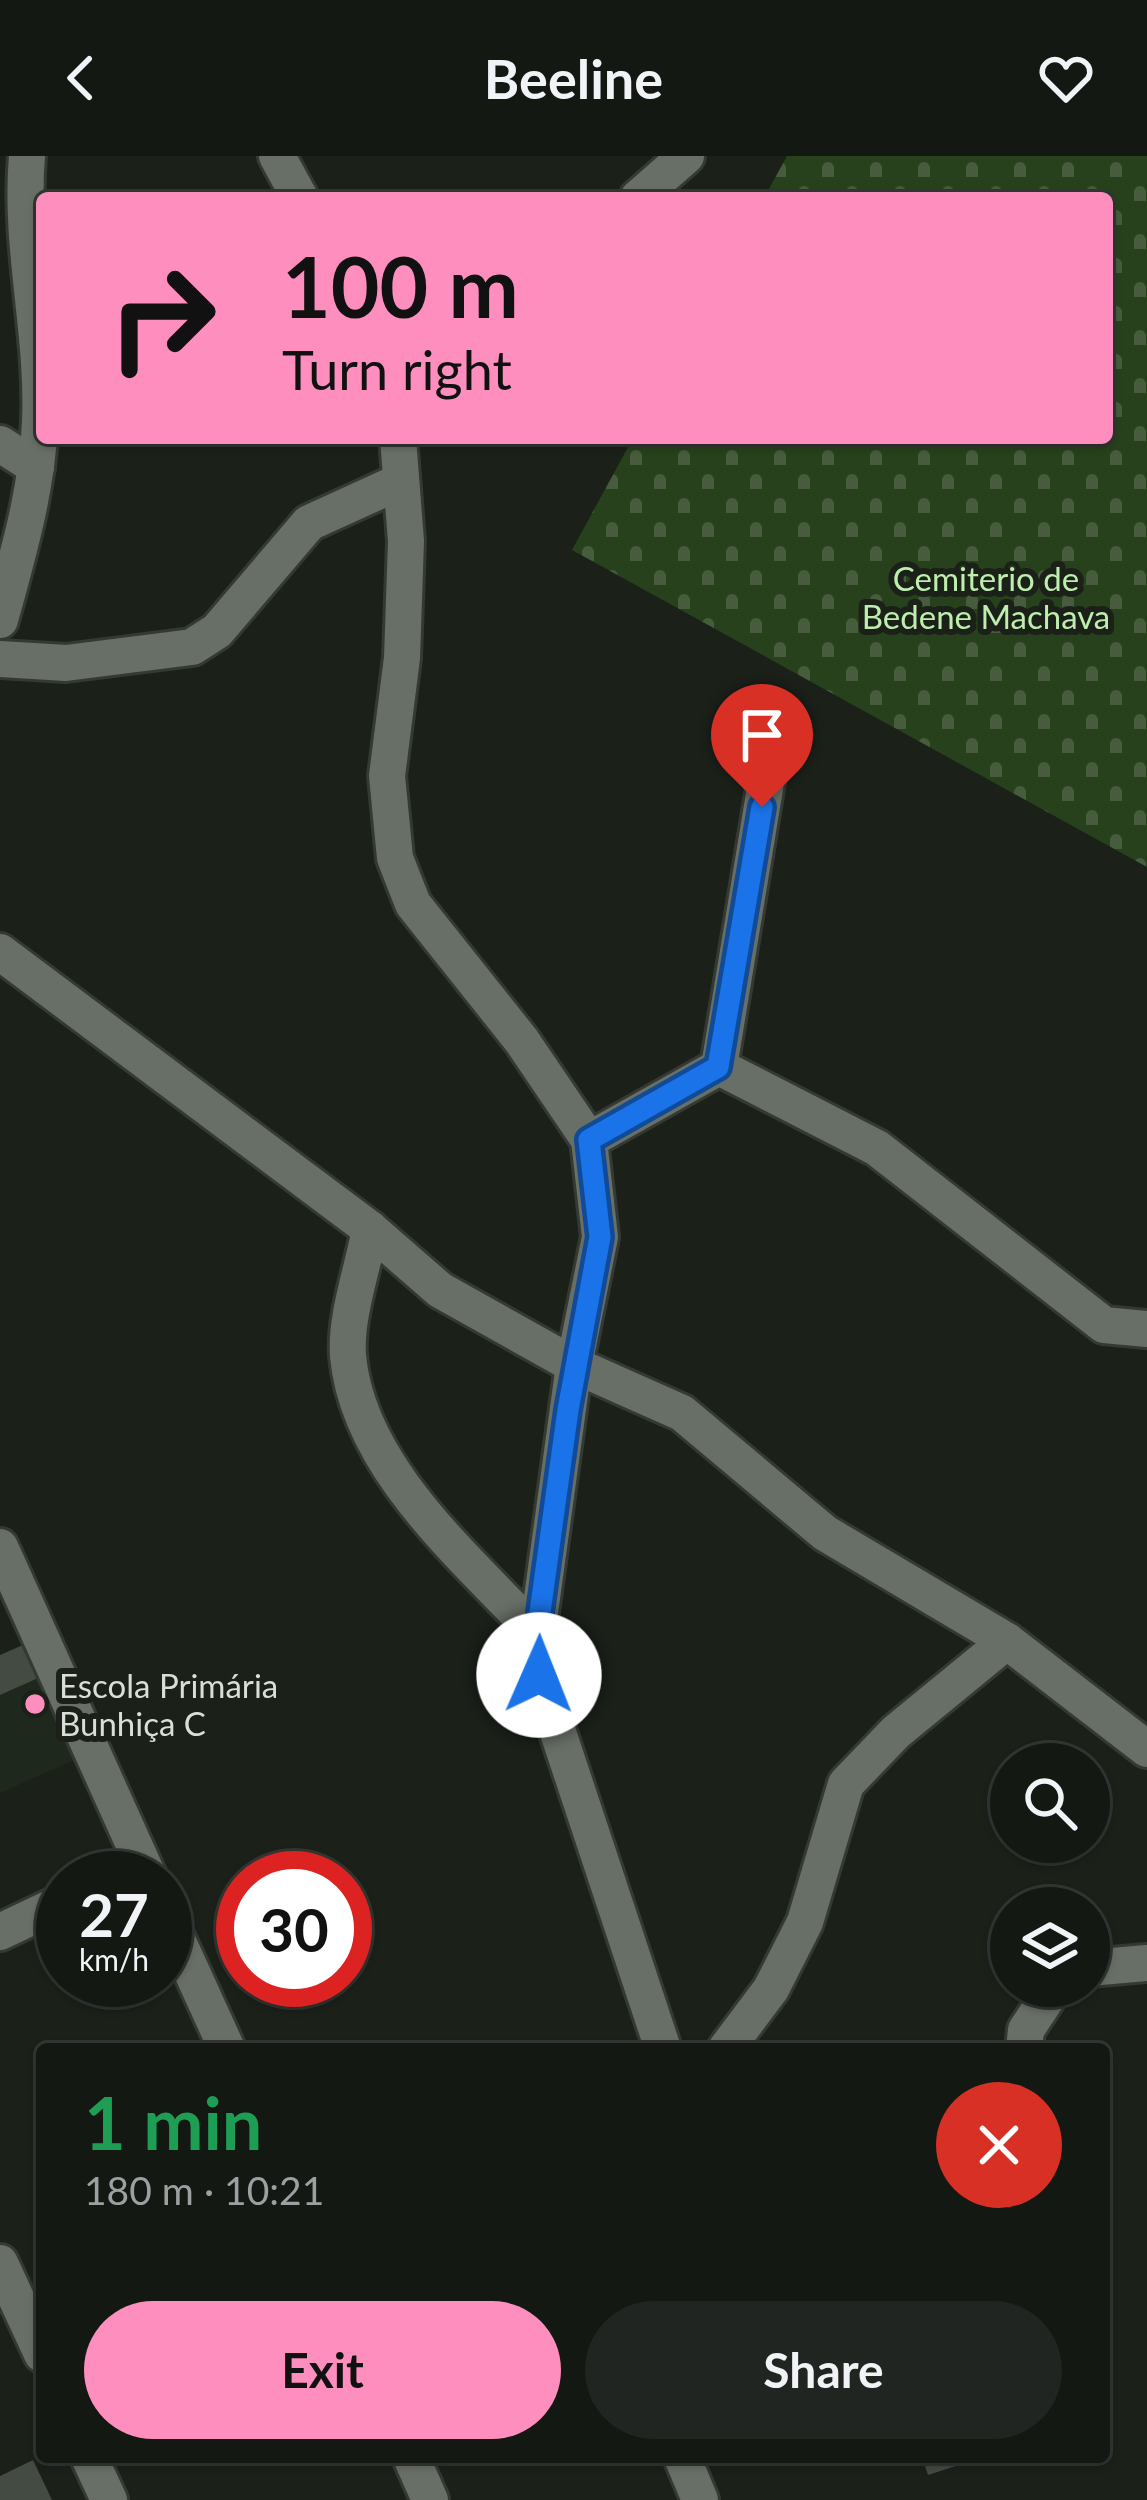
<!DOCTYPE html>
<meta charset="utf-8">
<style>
:root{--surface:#141813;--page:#212521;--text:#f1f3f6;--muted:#9da0a0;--line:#333733;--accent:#fd8ebe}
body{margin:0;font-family:Lato,sans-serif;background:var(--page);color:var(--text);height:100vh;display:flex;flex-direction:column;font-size:45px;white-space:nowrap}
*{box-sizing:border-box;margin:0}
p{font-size:39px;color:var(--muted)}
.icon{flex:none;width:66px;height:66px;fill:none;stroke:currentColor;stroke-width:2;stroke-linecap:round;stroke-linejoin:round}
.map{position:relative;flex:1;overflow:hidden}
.details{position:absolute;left:36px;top:1887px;width:1074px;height:420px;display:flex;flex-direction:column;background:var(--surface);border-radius:12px;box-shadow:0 3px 9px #0004,0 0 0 3px var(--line)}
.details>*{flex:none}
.top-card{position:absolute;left:36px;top:36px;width:1077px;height:252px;border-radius:12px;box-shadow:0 3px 9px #0004,0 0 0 3px var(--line);background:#fd8ebe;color:#111;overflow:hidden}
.buttons{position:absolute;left:990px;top:1587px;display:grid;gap:24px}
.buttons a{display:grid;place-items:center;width:120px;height:120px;border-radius:50%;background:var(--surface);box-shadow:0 3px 9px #0004,0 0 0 3px var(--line);font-size:60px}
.speed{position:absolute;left:36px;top:1695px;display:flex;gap:24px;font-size:60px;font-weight:700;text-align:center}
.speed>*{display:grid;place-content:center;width:156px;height:156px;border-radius:50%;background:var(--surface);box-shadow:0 3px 9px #0004,0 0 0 3px var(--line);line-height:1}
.speed small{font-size:30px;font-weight:400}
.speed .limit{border:18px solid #d22;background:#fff;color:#111}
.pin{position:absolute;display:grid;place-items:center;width:102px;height:102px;color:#fff;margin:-123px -51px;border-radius:50% 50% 50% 0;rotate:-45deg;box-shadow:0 0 12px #0007}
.pin .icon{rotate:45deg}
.me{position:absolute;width:132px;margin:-66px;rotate:1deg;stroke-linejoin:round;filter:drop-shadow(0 0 9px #0008)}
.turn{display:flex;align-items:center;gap:42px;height:252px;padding:0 48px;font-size:54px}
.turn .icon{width:156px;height:156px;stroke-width:2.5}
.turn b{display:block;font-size:84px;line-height:102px}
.round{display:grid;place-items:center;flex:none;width:126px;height:126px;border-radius:63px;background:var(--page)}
.head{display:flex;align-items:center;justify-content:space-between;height:204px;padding:0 48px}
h1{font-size:72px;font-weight:700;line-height:90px;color:#1e9e55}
.primary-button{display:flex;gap:24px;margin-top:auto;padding:24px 48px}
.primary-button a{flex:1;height:138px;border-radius:72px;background:var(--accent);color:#111;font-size:48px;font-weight:700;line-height:138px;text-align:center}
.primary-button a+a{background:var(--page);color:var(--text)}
header{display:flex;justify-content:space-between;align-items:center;height:156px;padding:0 48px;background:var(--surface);font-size:54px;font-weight:700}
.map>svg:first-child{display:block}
</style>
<header><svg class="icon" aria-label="back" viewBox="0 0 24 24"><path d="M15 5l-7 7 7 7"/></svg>Beeline<svg class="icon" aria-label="heart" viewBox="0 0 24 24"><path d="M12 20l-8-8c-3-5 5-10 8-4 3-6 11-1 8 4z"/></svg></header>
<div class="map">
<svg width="1147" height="2344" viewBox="0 0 1147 2344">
<defs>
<pattern id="cemetery-stones" width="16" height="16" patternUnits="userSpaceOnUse" patternTransform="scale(3)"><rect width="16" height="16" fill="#27411c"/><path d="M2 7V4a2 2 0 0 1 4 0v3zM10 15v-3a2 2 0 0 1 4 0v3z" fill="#465c3c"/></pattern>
</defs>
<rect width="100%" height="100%" fill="#1b2019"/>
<path fill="#1f281c" d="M40 1481 92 1596 0 1637V1499Z"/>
<path fill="url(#cemetery-stones)" d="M787 0H1147V711L572 394 633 282H1107V42H764Z"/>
<g fill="#444b42">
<path d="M30 1486 45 1519 0 1539V1499Z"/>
<path d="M922 2301H956L959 2309 928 2319Z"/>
<path d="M33 2304 52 2344H0V2320Z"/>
</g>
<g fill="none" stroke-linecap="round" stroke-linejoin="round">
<defs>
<g id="street">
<path d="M277 0 300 42"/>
<path d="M638 42 686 0"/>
<path d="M398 282 406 385 402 502 387 620 395 702 413 748 522 885 589 984 600 1081 574 1209 537 1478 539 1519 663 1893"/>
<path d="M0 288 36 311"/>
<path d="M0 464C18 398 37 335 40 266 44 178 19 90 27 0"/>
<path d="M0 503 66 507 192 491 217 475 309 367 401 325"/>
<path d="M0 796 370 1073 440 1134 574 1209 682 1257 825 1377 1007 1485 1147 1593"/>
<path d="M719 911 769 608"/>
<path d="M589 984 719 911 877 992 1104 1169 1147 1173"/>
<path d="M370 1073C363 1112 345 1161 348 1200 358 1311 465 1401 537 1478"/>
<path d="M0 1391 149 1722"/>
<path d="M165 1757 227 1893"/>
<path d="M0 1776 63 1746"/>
<path d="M1089 1812 1147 1807"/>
<path d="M726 1893 771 1833 805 1766 846 1628 896 1576 1007 1485"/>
<path d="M1024 1893 1026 1874 1055 1830"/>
<path d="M0 2107 42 2198"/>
<path d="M89 2301 109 2344"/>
<path d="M411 2301 430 2344"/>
<path d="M682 2301 700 2344"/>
</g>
</defs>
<use href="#street" stroke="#353934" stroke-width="42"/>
<use href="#street" stroke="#686f66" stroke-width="36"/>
</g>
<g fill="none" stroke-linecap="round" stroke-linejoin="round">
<defs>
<path id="route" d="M539 1519 537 1478 568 1254 600 1081 589 984 718 911 762 651"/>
</defs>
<use href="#route" stroke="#114b97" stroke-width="30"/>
<use href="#route" stroke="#1a73e8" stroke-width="21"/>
</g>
<circle fill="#fd8ebe" stroke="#1b2019" stroke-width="4.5" cx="35" cy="1548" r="12"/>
<g text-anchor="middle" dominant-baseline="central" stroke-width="12" stroke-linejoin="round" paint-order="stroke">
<g font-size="33" fill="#beeead" stroke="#1b2019">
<text x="986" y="422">Cemiterio de<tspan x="986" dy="38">Bedene Machava</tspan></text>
</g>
<g font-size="33" fill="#daded9" stroke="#1b2019" text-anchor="start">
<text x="59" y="1529">Escola Primária<tspan x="59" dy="38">Bunhiça C</tspan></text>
</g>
</g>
</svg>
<div class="buttons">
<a><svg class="icon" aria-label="search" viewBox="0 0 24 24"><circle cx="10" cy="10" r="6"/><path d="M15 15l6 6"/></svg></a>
<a><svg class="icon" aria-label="layers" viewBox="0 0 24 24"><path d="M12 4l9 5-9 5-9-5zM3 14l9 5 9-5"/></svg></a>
</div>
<div class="speed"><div>27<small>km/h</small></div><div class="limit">30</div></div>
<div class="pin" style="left:762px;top:651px;background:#d93025"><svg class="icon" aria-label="arrive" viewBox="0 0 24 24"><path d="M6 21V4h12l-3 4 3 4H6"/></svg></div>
<svg class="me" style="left:539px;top:1519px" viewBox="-20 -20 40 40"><circle r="19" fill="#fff"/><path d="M0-13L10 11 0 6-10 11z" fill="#1a73e8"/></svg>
<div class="top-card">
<div class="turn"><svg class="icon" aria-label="right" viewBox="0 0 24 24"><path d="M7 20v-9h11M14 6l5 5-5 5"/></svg><div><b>100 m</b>Turn right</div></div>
</div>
<section class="details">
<div class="head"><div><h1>1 min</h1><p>180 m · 10:21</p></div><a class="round" style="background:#d93025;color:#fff"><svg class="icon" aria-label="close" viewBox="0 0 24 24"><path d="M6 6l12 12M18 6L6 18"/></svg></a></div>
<div class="primary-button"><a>Exit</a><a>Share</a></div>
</section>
</div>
